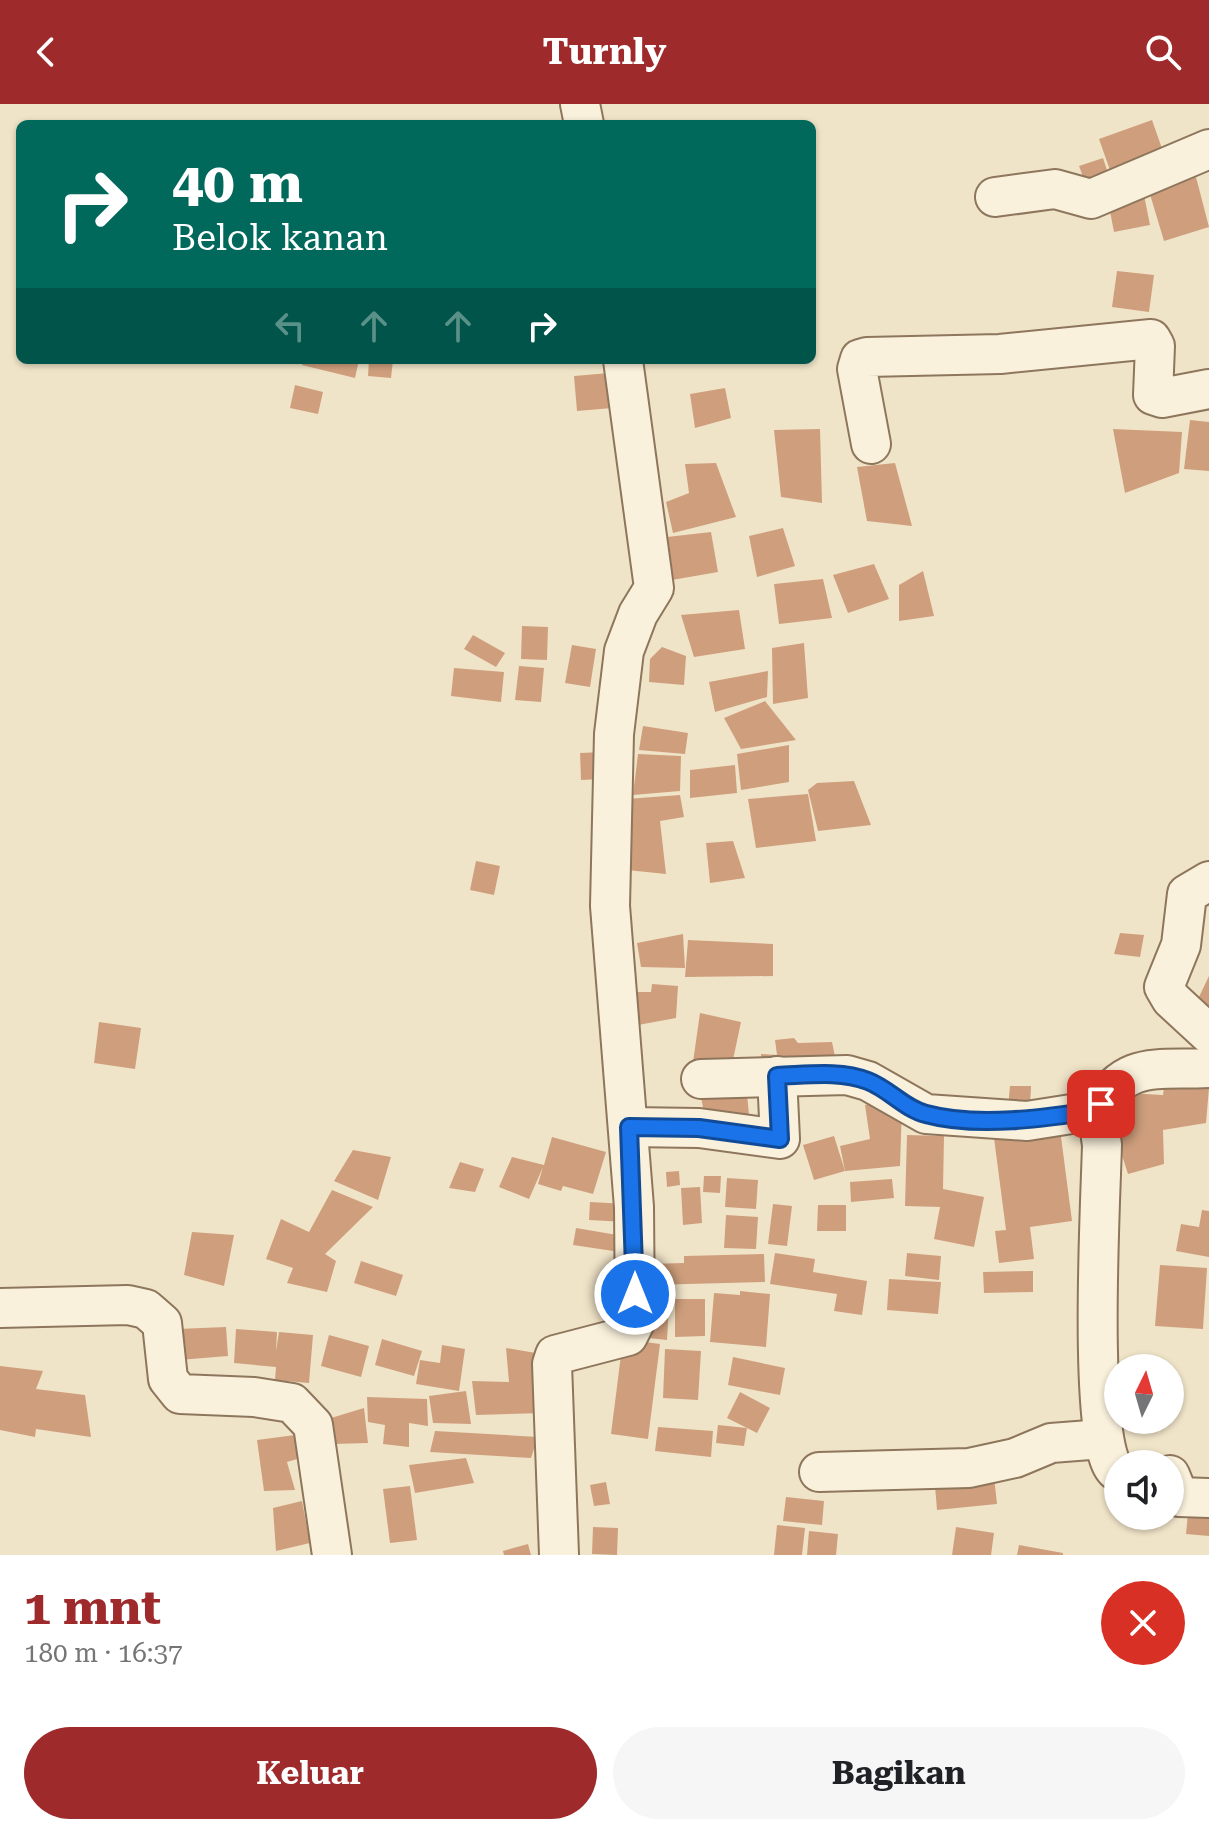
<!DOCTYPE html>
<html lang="id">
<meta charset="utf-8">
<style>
:root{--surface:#fff;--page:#f6f6f6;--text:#202124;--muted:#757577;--accent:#9e2a2b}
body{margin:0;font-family:"Roboto Serif",serif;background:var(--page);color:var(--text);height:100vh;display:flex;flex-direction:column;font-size:30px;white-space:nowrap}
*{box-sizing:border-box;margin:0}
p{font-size:26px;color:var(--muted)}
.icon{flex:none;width:44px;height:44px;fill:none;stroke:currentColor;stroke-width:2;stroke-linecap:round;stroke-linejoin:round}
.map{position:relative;height:1451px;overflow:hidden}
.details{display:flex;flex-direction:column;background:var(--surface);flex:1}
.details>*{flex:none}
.hud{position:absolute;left:16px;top:16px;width:800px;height:244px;border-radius:12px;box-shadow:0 2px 6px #0004;background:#00695c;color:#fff;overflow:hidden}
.needle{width:52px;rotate:5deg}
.fabs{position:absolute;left:1104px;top:1250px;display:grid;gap:16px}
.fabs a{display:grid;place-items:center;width:80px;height:80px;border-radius:50%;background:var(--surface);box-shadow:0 2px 6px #0004;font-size:40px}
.pin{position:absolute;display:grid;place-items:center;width:68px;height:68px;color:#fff;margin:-34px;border-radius:16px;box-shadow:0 4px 12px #0006}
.me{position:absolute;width:88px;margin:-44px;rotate:0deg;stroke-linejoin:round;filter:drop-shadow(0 0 6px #0008)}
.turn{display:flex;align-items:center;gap:28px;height:168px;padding:0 24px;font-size:36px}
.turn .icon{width:104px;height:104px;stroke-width:2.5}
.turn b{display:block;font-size:56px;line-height:68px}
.lanes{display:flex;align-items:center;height:76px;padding:0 24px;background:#0003;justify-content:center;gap:40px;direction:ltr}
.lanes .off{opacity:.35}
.round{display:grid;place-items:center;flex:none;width:84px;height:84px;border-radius:42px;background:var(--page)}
.headline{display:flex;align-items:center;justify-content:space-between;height:136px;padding:0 24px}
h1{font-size:48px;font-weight:700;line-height:60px;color:var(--accent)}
.button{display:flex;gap:16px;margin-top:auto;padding:16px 24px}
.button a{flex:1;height:92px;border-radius:48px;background:var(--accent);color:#fff;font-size:32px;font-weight:700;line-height:92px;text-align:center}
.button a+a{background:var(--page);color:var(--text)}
header{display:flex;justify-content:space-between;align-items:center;height:104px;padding:0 24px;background:var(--accent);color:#fff;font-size:36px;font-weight:700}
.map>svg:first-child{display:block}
</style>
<header><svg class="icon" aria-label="back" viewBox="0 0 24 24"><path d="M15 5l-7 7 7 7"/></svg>Turnly<svg class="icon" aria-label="search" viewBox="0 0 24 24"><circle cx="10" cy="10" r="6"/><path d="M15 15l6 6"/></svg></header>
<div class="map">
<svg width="1209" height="1451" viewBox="0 0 1209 1451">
<rect width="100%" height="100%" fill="#f0e4c8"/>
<g fill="#cf9f7d">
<path d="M1152 16 1165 53 1112 72 1099 35Z"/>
<path d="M1103 54 1112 81 1089 89 1079 62Z"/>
<path d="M1196 73 1209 123 1164 137 1149 87Z"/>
<path d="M1144 91 1150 121 1114 128 1108 97Z"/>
<path d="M1117 167 1154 171 1149 208 1112 203Z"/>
<path d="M303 256H359L355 274 302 261Z"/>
<path d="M369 256H393L391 274 368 272Z"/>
<path d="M621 268 624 303 577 307 574 272Z"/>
<path d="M295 281 323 288 318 310 290 304Z"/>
<path d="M725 284 731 314 695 324 690 290Z"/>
<path d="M1190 316 1209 318V367L1184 365Z"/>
<path d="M820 325 822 399 781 393 774 326Z"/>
<path d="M1113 325 1182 328 1179 369 1125 389Z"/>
<path d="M716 359 736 413 673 429 666 398 689 389 685 360Z"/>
<path d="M895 359 912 422 867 417 857 363Z"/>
<path d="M783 424 795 462 757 473 749 432Z"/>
<path d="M711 428 718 468 672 476 667 433Z"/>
<path d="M874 460 889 495 848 509 833 471Z"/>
<path d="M923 467 934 512 899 517V481Z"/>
<path d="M823 475 832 514 779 520 774 480Z"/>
<path d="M739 506 745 545 694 553 681 511Z"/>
<path d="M522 522 548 523 547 556 521 555Z"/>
<path d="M473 531 505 549 496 563 464 545Z"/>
<path d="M804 539 808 594 773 600 772 544Z"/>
<path d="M572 541 596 545 590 583 565 579Z"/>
<path d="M662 543 686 552 684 581 649 578 650 555Z"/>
<path d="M519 562 544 564 541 598 515 596Z"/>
<path d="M454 564 504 568 501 598 451 592Z"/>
<path d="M768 567 767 593 715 608 709 578Z"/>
<path d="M765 597 796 636 741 645 724 614Z"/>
<path d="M643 622 688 629 685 650 639 646Z"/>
<path d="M789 641V678L741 686 737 650Z"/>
<path d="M603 648 604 675 581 676 580 649Z"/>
<path d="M638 650 681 652 680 687 633 691Z"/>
<path d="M735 661 737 689 690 694V666Z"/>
<path d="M854 677 871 721 818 727 808 686 817 679Z"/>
<path d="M808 690 816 737 756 744 748 695Z"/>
<path d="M680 691 684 713 660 717 666 770 627 766 626 695Z"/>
<path d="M733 737 745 774 710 779 706 739Z"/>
<path d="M476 757 500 762 494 791 470 786Z"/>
<path d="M1120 829 1144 831 1140 853 1114 850Z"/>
<path d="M683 830 685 864 641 863 637 839Z"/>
<path d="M688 836 773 840V872L685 873Z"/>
<path d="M1209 872V906L1198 895Z"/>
<path d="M652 880 678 882 676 914 638 921 637 888H651Z"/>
<path d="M700 909 741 918 730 970 691 972Z"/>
<path d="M99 918 141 924 135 965 94 959Z"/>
<path d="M794 934 798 939 832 938 838 967 761 968V950L777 951 775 936Z"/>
<path d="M746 980 750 1021 707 1024 699 983Z"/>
<path d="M1010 982H1031L1030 1004 1008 1003Z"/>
<path d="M1164 983 1209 984 1206 1019 1163 1026 1164 1060 1128 1070 1111 1017 1128 989 1163 991Z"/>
<path d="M878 998 902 1003 900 1062 845 1067 840 1042 870 1035 865 1001Z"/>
<path d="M1060 1025 1072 1117 1030 1123 1034 1155 999 1159 995 1127 1006 1126 994 1034Z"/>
<path d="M907 1031 944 1032 943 1085 984 1093 974 1143 934 1135 940 1103 905 1102Z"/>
<path d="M834 1032 845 1067 814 1076 803 1041Z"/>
<path d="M552 1033 606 1048 593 1090 563 1082 561 1087 538 1080 543 1063 529 1095 499 1083 512 1053 544 1061Z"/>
<path d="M353 1046 391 1053 378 1096 334 1077Z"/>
<path d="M460 1058 484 1065 475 1088 449 1084Z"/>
<path d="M679 1067 680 1081 667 1083 666 1068Z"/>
<path d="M704 1072H721L720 1089 703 1088Z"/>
<path d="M727 1074 758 1076 756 1105 725 1103Z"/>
<path d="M892 1075 894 1094 851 1098 850 1078Z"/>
<path d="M700 1083 702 1119 683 1121 681 1084Z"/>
<path d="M332 1086 373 1103 325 1150 336 1157 327 1188 287 1179 293 1164 266 1155 281 1115 309 1128Z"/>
<path d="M590 1098 627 1100 626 1118 589 1116Z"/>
<path d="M773 1100 792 1102 787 1142 768 1140Z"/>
<path d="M818 1101H846V1127H817Z"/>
<path d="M1202 1106 1209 1107V1153L1176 1147 1181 1120 1199 1123Z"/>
<path d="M726 1111 758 1113 756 1145 724 1144Z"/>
<path d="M576 1124 623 1132 620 1148 573 1141Z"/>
<path d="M192 1128 234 1131 224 1182 184 1171Z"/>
<path d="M775 1149 815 1155 813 1168 867 1177 862 1211 834 1207 837 1190 770 1180Z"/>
<path d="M907 1149 941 1152 939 1176 905 1172Z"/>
<path d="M764 1150 765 1178 650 1181V1160L684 1159V1152Z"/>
<path d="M361 1157 403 1171 396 1192 354 1179Z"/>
<path d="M1160 1161 1207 1164 1203 1225 1155 1222Z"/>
<path d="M1033 1167V1188L984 1189 983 1168Z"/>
<path d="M889 1175 941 1178 938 1210 887 1206Z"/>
<path d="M740 1187 770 1190 766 1243 710 1238 714 1189 740 1191Z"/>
<path d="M675 1195H705V1232L675 1233Z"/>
<path d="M650 1198 669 1200 667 1236 648 1234Z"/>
<path d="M226 1223 228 1252 179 1256 177 1225Z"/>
<path d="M236 1225 277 1228 276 1247 279 1228 313 1231 309 1279 275 1276 276 1263 234 1259Z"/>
<path d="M329 1231 369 1242 361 1273 321 1262Z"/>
<path d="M382 1235 422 1247 414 1272 375 1261Z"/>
<path d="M623 1235 660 1240 648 1335 611 1330Z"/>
<path d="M442 1241 465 1245 459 1287 416 1280 420 1256 440 1259Z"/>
<path d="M506 1244 536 1249 544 1309 476 1311 472 1277 509 1278Z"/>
<path d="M665 1245 701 1247 698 1296 663 1294Z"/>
<path d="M733 1253 785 1264 780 1291 728 1281Z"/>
<path d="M0 1262 43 1267 36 1285 85 1291 91 1333 36 1325 35 1333 0 1326Z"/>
<path d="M466 1287 471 1320 433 1319 429 1292Z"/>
<path d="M740 1288 770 1304 757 1329 727 1314Z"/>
<path d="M367 1293 427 1295 428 1322 409 1319V1343L383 1340 385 1321 368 1318Z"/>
<path d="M364 1304 368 1339 334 1340 331 1314Z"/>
<path d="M718 1321 747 1324 744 1342 716 1339Z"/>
<path d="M658 1323 713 1327 711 1353 655 1347Z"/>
<path d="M435 1327 538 1333 531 1354 430 1348Z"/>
<path d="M303 1330 304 1353 287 1358 295 1386 264 1387 257 1336Z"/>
<path d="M466 1354 474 1379 415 1389 409 1361Z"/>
<path d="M993 1364 997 1400 937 1406 934 1370Z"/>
<path d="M606 1378 610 1400 594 1402 590 1381Z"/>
<path d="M410 1382 417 1436 390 1439 383 1385Z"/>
<path d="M786 1393 824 1397 822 1421 783 1417Z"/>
<path d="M302 1397 310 1439 276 1447 273 1404Z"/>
<path d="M1189 1398 1209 1400V1432L1186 1430Z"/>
<path d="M777 1421 805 1424 802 1451H774Z"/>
<path d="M593 1423 618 1424 617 1451 592 1450Z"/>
<path d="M956 1423 994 1429 991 1451H952Z"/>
<path d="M809 1427 838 1430 836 1451H807Z"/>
<path d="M528 1440 531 1451H504L503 1447Z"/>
<path d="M1019 1441 1063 1449V1451H1017Z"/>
</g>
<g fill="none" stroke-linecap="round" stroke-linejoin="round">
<defs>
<g id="minor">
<path d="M580 0 584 20"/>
<path d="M995 93 1055 85 1091 95 1209 45"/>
<path d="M871 340 857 265 860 255 867 253 1000 250 1151 235 1155 242 1153 291 1162 294 1209 285"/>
<path d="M1209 777 1187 790 1181 841 1164 883 1171 895 1209 930"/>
<path d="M701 975 847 971 868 977 926 1010 1027 1017 1097 1006C1126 955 1157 967 1209 964"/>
<path d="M1097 1006 1102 1041C1101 1086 1086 1354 1118 1368"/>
<path d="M629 1023 699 1024 780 1035 777 972"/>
<path d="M0 1204 128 1201 146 1205 162 1219 168 1275 180 1290 254 1293 292 1299 313 1321 332 1451"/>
<path d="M819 1368 969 1364 1015 1354 1051 1339 1103 1335"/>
<path d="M1170 1371 1179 1393 1209 1394"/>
<path d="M559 1451 552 1260 555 1251 628 1232 635 1218 634 1103 610 802 614 630 624 547 638 510 654 484 623 256"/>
</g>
</defs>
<use href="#minor" stroke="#8d765c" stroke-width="42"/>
<use href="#minor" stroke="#faf1dc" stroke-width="38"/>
</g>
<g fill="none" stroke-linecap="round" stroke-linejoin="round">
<defs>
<path id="route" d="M635 1190 629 1023 699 1024 780 1035 777 972C807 971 840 966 868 977 889 985 905 1005 926 1010 977 1024 1047 1014 1097 1006L1101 1000"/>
</defs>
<use href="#route" stroke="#114b97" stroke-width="20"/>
<use href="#route" stroke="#1a73e8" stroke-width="14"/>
</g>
</svg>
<div class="fabs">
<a><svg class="needle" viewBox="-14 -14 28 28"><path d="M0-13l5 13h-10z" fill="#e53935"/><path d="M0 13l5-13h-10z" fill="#757577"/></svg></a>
<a><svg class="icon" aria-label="sound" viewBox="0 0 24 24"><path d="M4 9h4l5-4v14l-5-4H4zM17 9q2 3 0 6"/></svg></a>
</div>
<div class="pin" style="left:1101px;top:1000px;background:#d93025"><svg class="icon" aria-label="arrive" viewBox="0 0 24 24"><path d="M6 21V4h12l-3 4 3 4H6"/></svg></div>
<svg class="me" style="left:635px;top:1190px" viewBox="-20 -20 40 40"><circle r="17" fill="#1a73e8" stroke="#fff" stroke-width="3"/><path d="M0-11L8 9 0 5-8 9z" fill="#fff"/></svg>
<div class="hud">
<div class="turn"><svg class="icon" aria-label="right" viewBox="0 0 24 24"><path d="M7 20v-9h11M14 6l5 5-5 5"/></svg><div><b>40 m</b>Belok kanan</div></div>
<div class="lanes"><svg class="icon off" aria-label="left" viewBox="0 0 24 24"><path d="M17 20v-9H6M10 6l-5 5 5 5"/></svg><svg class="icon off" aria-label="ahead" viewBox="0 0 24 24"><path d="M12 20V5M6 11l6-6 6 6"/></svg><svg class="icon off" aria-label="ahead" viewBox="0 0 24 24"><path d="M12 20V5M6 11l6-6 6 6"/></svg><svg class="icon" aria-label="right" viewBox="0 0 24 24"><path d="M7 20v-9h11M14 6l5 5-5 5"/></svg></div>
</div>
</div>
<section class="details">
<div class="headline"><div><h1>1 mnt</h1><p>180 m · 16:37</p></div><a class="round" style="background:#d93025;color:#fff"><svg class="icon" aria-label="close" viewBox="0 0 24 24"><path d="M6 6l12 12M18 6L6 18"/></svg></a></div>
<div class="button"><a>Keluar</a><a>Bagikan</a></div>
</section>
